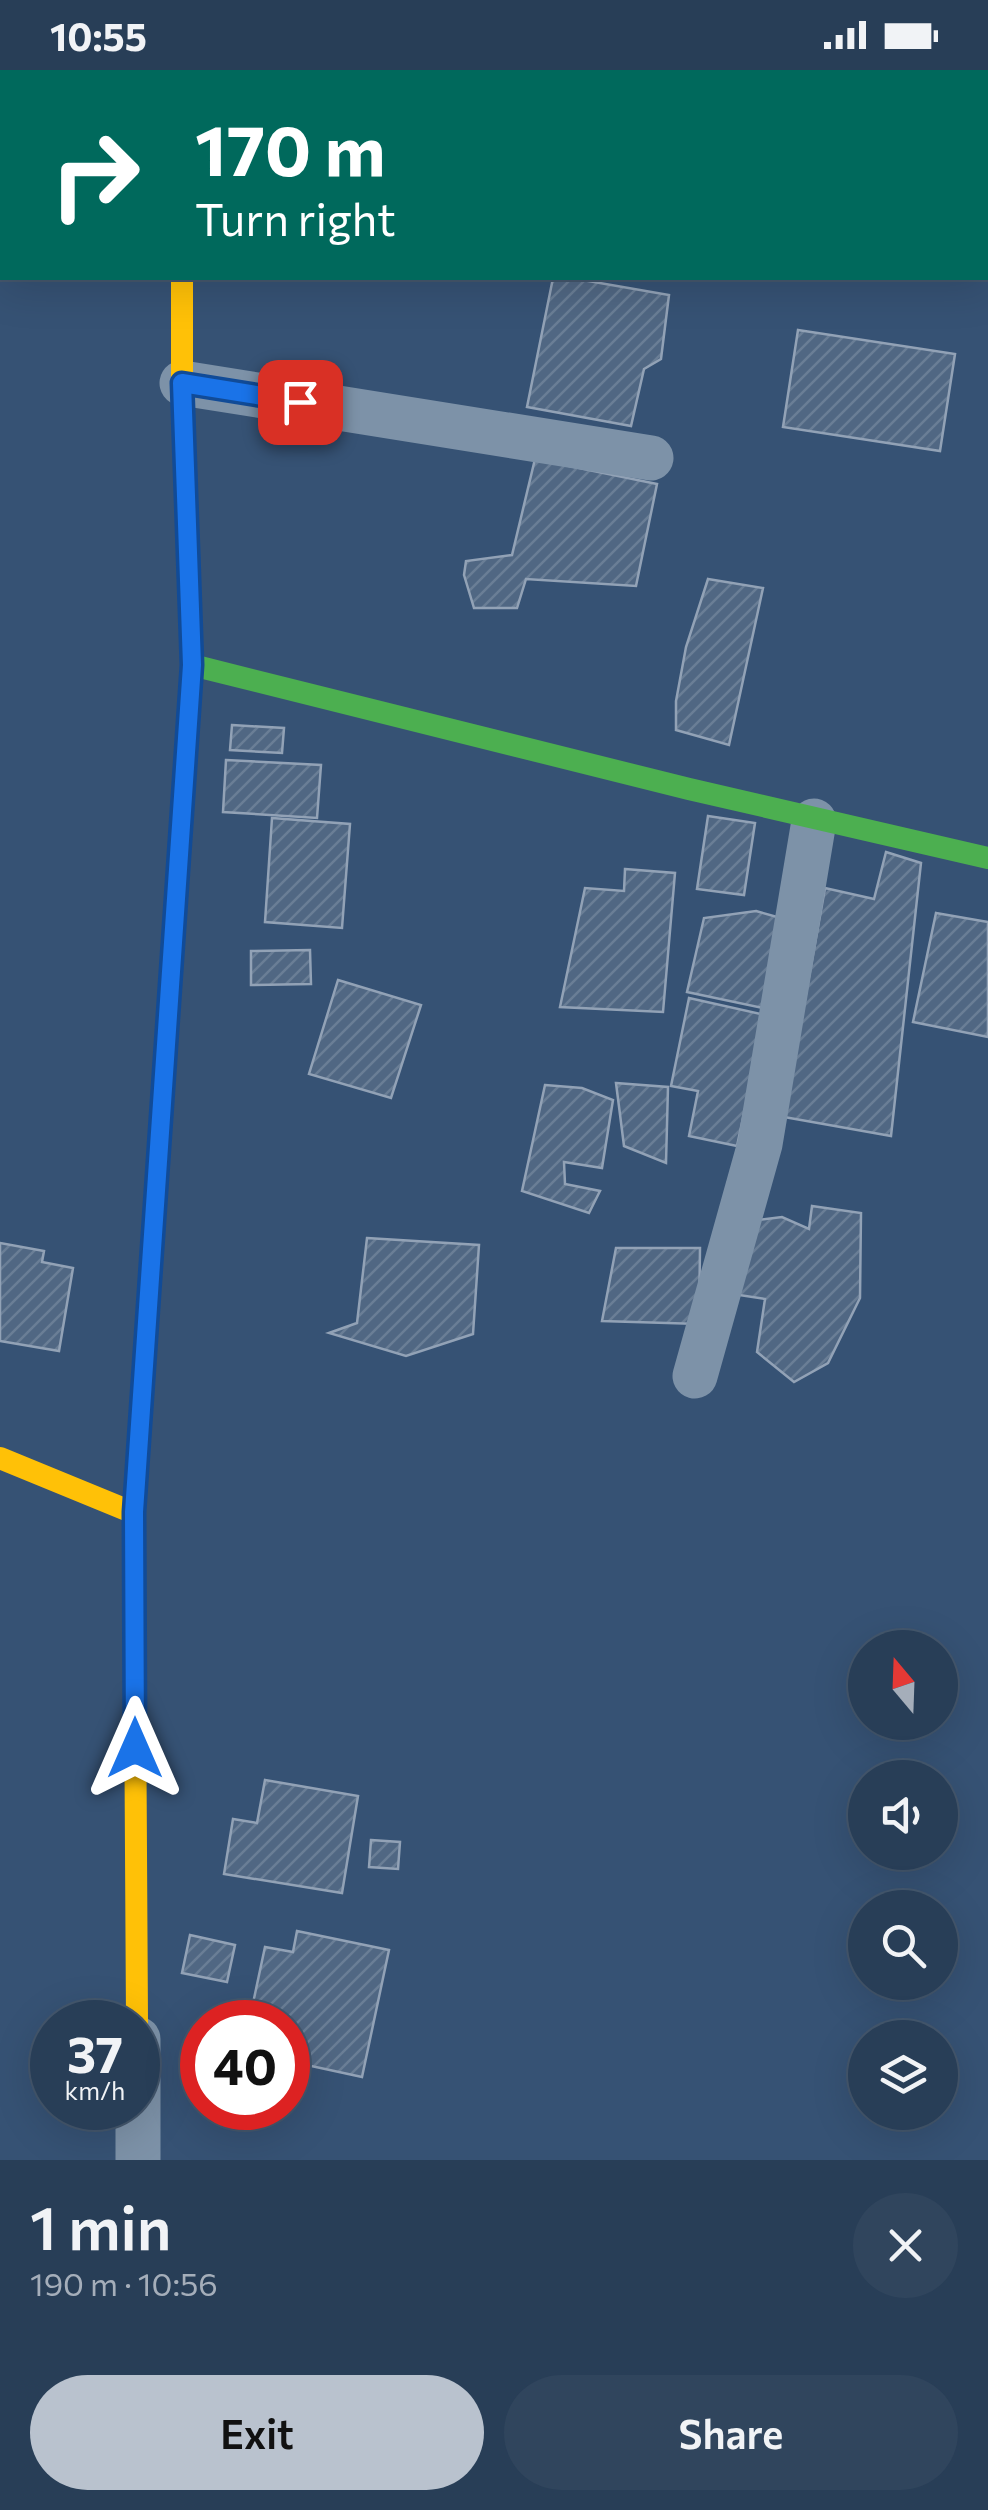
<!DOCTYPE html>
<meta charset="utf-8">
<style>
:root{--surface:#283e57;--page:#30455d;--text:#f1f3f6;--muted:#a5aeba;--line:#44576d;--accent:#b9c2ce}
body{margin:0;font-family:Commissioner,sans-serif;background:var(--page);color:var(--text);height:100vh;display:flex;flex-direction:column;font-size:38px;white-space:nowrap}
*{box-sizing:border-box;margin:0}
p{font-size:32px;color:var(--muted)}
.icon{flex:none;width:55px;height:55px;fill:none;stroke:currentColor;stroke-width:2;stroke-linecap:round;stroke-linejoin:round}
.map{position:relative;height:2090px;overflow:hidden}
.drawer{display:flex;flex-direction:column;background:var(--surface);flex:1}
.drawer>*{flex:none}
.top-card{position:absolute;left:0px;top:0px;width:990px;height:210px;box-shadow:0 10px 40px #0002,0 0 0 2px var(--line);background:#00695c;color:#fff;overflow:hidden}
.needle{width:65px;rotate:341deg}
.tools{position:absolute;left:848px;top:1560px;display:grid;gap:20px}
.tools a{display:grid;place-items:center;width:110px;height:110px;border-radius:50%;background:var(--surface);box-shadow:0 10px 40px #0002,0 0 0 2px var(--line);font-size:50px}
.speed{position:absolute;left:30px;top:1930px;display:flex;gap:20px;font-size:50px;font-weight:700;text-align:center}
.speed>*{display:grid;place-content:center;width:130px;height:130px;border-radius:50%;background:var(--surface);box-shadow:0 10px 40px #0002,0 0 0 2px var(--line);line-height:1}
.speed small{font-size:25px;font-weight:400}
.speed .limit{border:15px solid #d22;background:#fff;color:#111}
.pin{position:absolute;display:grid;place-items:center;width:85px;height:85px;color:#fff;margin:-42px;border-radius:20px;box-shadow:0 5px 15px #0006}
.me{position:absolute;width:110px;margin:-55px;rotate:0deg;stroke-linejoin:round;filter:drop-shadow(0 0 8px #0008)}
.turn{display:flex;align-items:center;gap:35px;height:210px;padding:0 30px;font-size:45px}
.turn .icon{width:130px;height:130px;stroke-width:2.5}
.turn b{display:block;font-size:70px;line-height:85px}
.round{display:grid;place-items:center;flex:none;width:105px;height:105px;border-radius:52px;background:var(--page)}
.headline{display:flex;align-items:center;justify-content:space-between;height:170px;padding:0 30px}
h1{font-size:60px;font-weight:600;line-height:75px}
.primary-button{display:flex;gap:20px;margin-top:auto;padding:20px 30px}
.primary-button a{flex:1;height:115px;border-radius:60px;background:var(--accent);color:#111;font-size:40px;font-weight:600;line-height:115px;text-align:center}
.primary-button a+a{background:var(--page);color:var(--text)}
.status{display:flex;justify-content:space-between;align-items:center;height:70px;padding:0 50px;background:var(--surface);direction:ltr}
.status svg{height:28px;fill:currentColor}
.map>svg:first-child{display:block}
</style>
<div class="status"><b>10:55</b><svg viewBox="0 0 49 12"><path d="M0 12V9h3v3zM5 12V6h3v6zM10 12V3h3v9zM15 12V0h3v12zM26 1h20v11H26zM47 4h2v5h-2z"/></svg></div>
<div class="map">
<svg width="988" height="2090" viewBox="0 0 988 2090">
<defs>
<pattern id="building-hatch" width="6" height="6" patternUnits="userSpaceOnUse" patternTransform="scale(2.5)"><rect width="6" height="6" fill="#506783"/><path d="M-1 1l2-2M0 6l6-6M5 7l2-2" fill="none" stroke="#6a7e96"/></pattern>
</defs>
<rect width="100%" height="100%" fill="#365274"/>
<g fill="url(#building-hatch)" stroke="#92a2b6" stroke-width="2.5">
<path d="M325 0H426V2Z"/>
<path d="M859 0H949L859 2Z"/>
<path d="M553 208H571L669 225 661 289 644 299 631 356 527 337Z"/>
<path d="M798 260 955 284 940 381 783 357Z"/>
<path d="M535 389 657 414 636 516 526 509 517 538H474L464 505 466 491 512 485Z"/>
<path d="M708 509 763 518 729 675 676 660V631L686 577Z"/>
<path d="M232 655 284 658 282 683 230 680Z"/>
<path d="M226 690 321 695 317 748 223 742Z"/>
<path d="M708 746 755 753 744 825 697 819Z"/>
<path d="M272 748 350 754 342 858 265 852Z"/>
<path d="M886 782 921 793 891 1066 784 1047 825 818 874 829Z"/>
<path d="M625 799 675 803 663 942 560 937 585 818 624 821Z"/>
<path d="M756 841 784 849 768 939 687 922 704 848Z"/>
<path d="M936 843 988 852V967L913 952Z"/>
<path d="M310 880 311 914 251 915V881Z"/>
<path d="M338 910 421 935 391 1028 309 1004Z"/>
<path d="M689 928 765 945 737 1076 689 1066 698 1021 671 1016Z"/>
<path d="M616 1013 668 1017 666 1093 624 1076Z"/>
<path d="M545 1015 582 1018 613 1030 602 1098 564 1092 565 1114 600 1121 589 1143 522 1121Z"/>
<path d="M812 1136 861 1143 860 1228 828 1293 794 1312 757 1282 765 1229 739 1225 750 1151 782 1147 809 1159Z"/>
<path d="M367 1168 479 1175 473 1264 406 1286 329 1263 357 1253Z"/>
<path d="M0 1173 44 1181 42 1192 73 1198 59 1281 0 1271Z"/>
<path d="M616 1178H700L699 1254 602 1251Z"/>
<path d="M265 1710 358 1726 342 1823 224 1804 233 1749 257 1753Z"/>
<path d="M371 1770 400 1772 398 1799 369 1797Z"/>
<path d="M297 1861 389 1880 362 2007 288 1991V1952H249L265 1877 293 1882Z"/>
<path d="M190 1865 235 1875 227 1912 182 1903Z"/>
</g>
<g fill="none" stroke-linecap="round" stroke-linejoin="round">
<g stroke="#7d92a8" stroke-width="45">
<path d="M180 2V0"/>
<path d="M182 313 651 388"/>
<path d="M695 1306 760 1074 814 751"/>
<path d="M138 1969V2090"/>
</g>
<path stroke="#4caf50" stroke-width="22" d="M192 595 689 719 988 788"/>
<g stroke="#ffc107" stroke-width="22">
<path d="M182 208V313L191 554"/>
<path d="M0 1388 134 1443"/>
<path d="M137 1952 134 1443 155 1142"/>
</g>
<path stroke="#c62828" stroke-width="22" d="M155 1142 192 595 191 554"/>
</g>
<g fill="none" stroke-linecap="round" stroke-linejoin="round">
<defs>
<path id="route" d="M135 1678 134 1442 192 595 182 313 300 332"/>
</defs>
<use href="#route" stroke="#114b97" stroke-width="25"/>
<use href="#route" stroke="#1a73e8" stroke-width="18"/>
</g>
</svg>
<div class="tools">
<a><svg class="needle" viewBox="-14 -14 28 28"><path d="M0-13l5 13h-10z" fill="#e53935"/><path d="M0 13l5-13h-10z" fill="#a5aeba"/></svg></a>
<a><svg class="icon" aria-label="sound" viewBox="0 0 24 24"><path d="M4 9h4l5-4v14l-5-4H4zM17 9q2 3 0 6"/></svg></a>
<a><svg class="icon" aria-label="search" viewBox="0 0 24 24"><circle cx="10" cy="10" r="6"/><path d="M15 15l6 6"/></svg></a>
<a><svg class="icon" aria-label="layers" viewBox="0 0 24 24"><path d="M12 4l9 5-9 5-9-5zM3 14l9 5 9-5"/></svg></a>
</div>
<div class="speed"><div>37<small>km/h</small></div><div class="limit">40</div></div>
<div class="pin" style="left:300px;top:332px;background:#d93025"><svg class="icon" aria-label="arrive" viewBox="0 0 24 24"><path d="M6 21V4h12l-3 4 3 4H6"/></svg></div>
<svg class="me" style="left:135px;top:1678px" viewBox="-20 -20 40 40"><path d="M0-17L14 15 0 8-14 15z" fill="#1a73e8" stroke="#fff" stroke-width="4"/></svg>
<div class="top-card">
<div class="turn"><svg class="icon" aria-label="right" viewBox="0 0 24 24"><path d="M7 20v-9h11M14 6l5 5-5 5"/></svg><div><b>170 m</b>Turn right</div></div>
</div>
</div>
<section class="drawer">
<div class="headline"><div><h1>1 min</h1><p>190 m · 10:56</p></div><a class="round"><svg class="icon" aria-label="close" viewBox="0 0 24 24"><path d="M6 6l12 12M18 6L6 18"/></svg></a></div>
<div class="primary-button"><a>Exit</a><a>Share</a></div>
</section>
